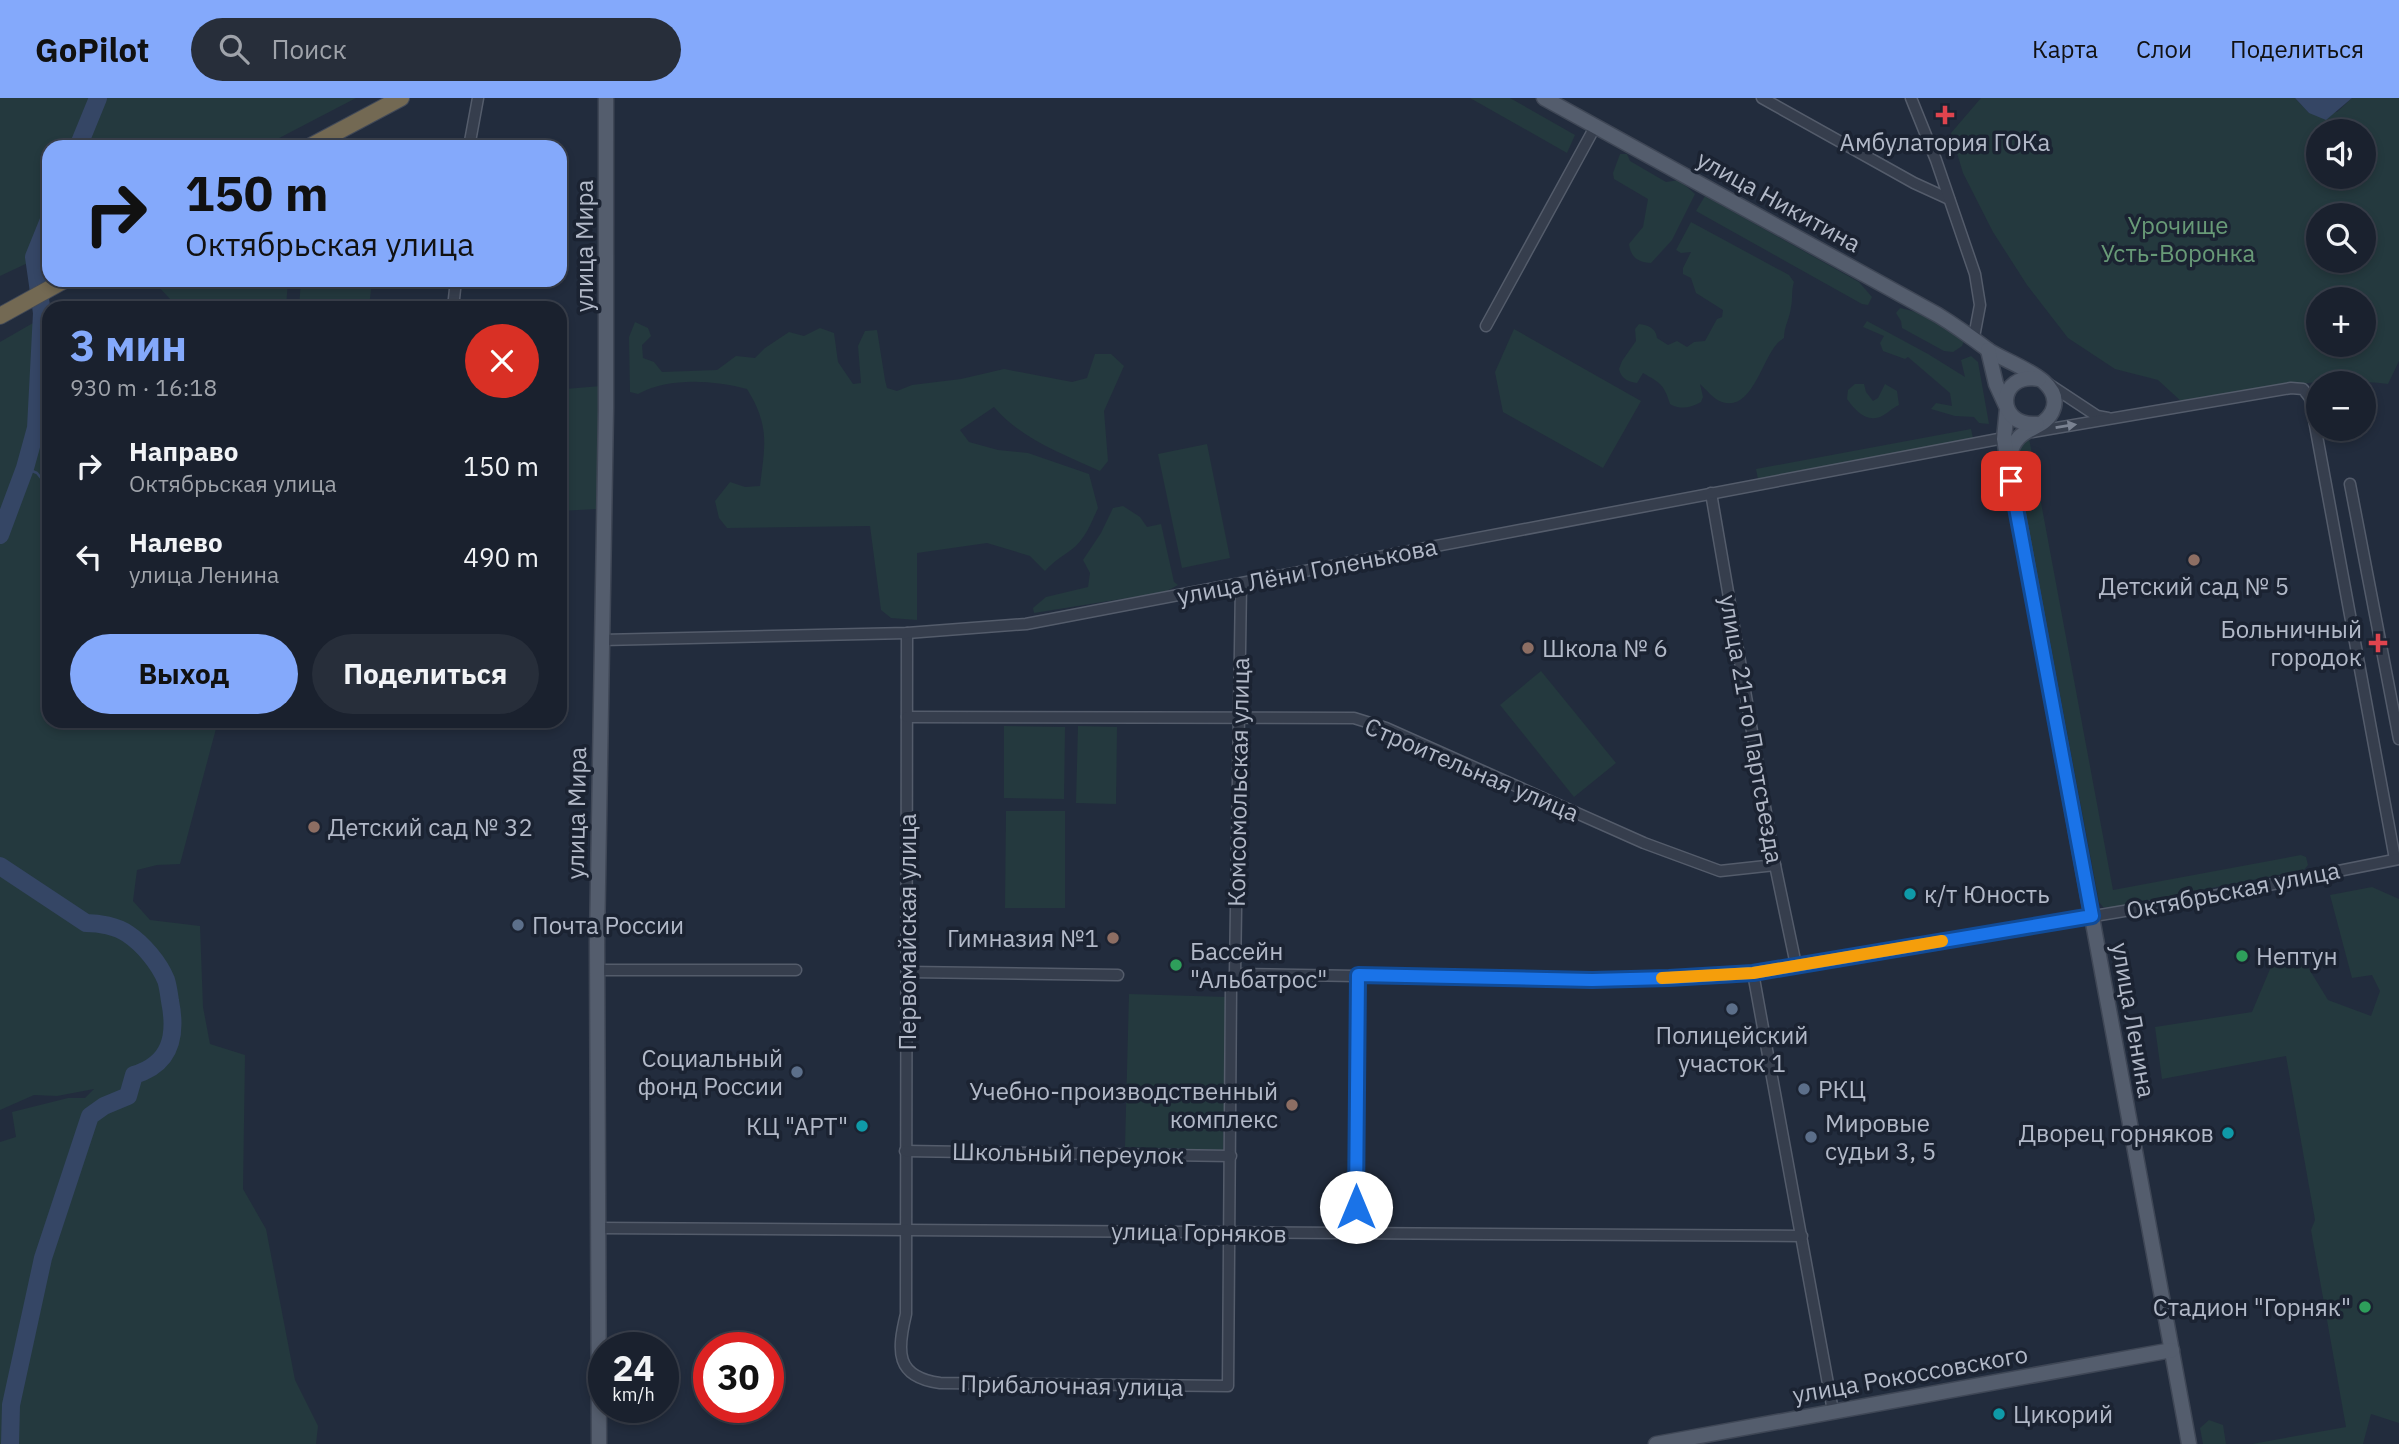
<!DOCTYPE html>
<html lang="ru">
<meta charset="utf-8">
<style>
:root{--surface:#1a212e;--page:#272e3a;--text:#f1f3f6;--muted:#9fa3aa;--line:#383e4a;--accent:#84a9fb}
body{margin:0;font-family:"IBM Plex Sans",sans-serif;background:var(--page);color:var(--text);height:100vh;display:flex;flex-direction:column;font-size:26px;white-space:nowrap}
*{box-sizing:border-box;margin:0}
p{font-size:23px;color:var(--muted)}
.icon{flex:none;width:38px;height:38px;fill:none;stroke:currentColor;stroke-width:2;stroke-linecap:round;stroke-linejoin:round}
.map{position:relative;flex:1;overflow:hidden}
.details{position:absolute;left:42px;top:203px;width:525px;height:427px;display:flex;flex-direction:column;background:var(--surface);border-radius:21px;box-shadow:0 4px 10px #0003,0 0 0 2px var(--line)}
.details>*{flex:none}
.guide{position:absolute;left:42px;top:42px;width:525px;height:147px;border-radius:21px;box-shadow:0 4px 10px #0003,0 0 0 2px var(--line);background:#84a9fb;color:#111;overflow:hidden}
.buttons{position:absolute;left:2306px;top:21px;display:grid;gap:14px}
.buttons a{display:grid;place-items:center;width:70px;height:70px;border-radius:50%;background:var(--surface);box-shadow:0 4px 10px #0003,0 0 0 2px var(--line);font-size:35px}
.speed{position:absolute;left:588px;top:1234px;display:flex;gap:14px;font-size:35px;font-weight:700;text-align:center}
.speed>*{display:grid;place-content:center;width:91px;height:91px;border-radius:50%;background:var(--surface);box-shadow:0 4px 10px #0003,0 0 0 2px var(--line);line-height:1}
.speed small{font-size:18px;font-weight:400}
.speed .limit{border:10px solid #d22;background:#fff;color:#111}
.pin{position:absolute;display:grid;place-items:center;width:60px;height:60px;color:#fff;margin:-30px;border-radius:14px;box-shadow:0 4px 10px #0006}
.me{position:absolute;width:77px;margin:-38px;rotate:0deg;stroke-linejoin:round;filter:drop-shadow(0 0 5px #0008)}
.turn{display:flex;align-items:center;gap:24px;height:147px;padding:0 28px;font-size:32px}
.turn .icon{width:91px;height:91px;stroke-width:2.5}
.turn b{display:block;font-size:49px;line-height:60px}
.round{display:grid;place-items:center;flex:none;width:74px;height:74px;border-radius:37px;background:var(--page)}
.overview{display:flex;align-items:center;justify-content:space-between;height:119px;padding:0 28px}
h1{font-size:42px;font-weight:700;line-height:52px;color:var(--accent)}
.action{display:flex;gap:14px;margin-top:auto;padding:14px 28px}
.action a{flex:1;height:80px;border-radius:42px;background:var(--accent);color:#111;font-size:28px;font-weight:700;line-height:80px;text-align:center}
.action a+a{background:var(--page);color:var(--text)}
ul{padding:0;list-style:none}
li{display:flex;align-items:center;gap:21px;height:91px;padding:0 28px}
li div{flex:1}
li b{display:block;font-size:26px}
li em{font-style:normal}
header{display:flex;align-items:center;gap:42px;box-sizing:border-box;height:98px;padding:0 35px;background:var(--accent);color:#111}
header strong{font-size:33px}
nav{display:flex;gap:38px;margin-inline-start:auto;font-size:24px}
.search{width:490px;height:63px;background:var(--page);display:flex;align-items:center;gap:18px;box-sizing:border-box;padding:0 24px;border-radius:38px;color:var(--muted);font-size:26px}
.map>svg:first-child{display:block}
</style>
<header>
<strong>GoPilot</strong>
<div class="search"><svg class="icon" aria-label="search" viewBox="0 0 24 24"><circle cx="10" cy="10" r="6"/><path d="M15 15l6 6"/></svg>Поиск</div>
<nav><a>Карта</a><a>Слои</a><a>Поделиться</a></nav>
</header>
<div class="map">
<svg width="2399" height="1346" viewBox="0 0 2399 1346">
<rect width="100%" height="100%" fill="#222c3d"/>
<g fill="#24393e" fill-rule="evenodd">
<path d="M0 0H356L262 49H49V155L0 178Z"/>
<path d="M1470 0H1510L1575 37 1567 55Z"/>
<path d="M1981 0H2295L2309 15 2337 14 2352 0H2399V263L2388 286C2319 277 2250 293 2183 305L2158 282 2115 271 2068 240 2027 187 1993 134 1963 75 1951 35ZM2319 33H2364V79H2319ZM2319 117H2364V163H2319ZM2319 201H2364V247H2319Z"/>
<path d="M1620 56H1627L1630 63 1666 84 1679 82 1695 96 1672 142 1651 165C1638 164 1631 160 1629 146L1643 129 1648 101 1614 81 1613 75Z"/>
<path d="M1705 98 1859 184 1872 199 1868 207 1862 206 1696 113Z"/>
<path d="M1691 124 1789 177 1794 184C1791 193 1793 201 1791 209 1790 220 1784 228 1784 240 1781 242 1778 244 1776 247 1762 263 1751 314 1722 304 1714 302 1706 291 1700 286L1703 299 1701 304C1691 310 1680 312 1670 306 1664 286 1660 285 1643 275L1637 285C1629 284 1621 281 1619 271L1622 263 1636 243 1635 231 1639 226C1648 227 1656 230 1657 240L1668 247 1677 243 1687 249 1694 244 1705 243 1717 221 1722 219 1723 212 1696 195 1691 180 1683 176V170L1691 154 1681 155 1676 152Z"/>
<path d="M138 182H288L286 210H126L170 201 157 187 145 188 135 184Z"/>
<path d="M301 182H372L369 210H299Z"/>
<path d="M1900 210C1923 214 1946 227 1964 243L1962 248 1953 254 1944 253 1902 230 1901 223 1896 215Z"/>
<path d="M1867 223 1928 256 1965 279 1961 262 1971 258 1978 264 1989 326 1979 325 1974 319 1955 318 1931 311 1936 305 1952 308 1950 295 1908 259 1905 261 1883 253 1880 245 1884 238 1863 229Z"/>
<path d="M635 224 648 230 651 238 642 247 643 260 654 264 662 274 717 272 736 258 755 260 765 250 789 234 804 238 820 230 834 235 838 264 853 286 861 285 858 248 865 233 877 232 885 282 887 290 897 293 912 287 961 281 1004 271 1072 284 1087 280 1095 256H1111L1124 268 1104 313 1108 363 1100 373C1063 356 1021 341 994 309L960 332 969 344 998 352 1028 355 1089 376 1098 410C1091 425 1085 442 1071 452 1060 460 1054 463 1045 473L1030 458 987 445 917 455V522L891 520 881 512 870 428 727 430 719 420 715 403 730 384 745 389 760 388C765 347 770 328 747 291 713 282 669 279 638 296L630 294 629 239Z"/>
<path d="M33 225 44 253 49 230V623H218L180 766 157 767 137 772 133 803 150 822 200 828 203 909 210 946 245 957 243 1091 266 1131 295 1282 318 1328 316 1346H0V1044L16 1039 12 1014 68 1000H85L94 991 57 998 34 997 0 1012V244Z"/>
<path d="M1514 231 1641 303 1603 370 1503 314 1495 274Z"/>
<path d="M1855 286H1864L1866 294 1873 303 1878 300 1885 286 1897 293 1899 307C1892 310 1887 316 1880 319 1865 324 1855 312 1847 301L1848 292Z"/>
<path d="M601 288 597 411 560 413V313L564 308 565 291Z"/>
<path d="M1971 331 1973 340 1758 381 1756 371Z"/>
<path d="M2029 340 2113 792 2301 757 2306 759 2308 767 2304 772 2109 810 2103 809 2099 804 2016 364 2015 353 2018 345Z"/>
<path d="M1207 346 1230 460 1182 470 1158 356Z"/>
<path d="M1123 408 1140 419 1147 429 1161 426 1174 484 1178 487 1165 494 1034 515 1033 510 1046 499 1088 489 1090 475 1083 462 1101 435 1113 410Z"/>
<path d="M1541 573 1616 665 1574 699 1500 607Z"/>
<path d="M1004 628 1065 629 1064 701 1004 700Z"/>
<path d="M1078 628 1117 629 1116 706 1076 705Z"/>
<path d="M1006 713H1065V810H1005Z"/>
<path d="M2372 789 2399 801V1325L2371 1316 2363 1346H2252L2346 1329 2311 1132 2315 1122 2286 958 2162 981 2155 929 2252 914 2273 864 2301 858 2328 902 2371 918 2380 893 2372 877 2352 880 2330 797Z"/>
<path d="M1129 896 1227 899 1223 1052 1125 1049Z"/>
<path d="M2209 1322 2223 1327 2226 1346H2203L2200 1330Z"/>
</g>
<path fill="#354665" d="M2295 0H2352L2326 22 2309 15Z"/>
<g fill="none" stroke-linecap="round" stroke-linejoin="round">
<path stroke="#354665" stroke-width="2.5" d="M25 370 37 375 49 390"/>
<g stroke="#354665" stroke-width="18">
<path d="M78 49 98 0"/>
<path d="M0 437 25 370 36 330 42 215 34 159 49 122"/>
<path d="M0 768 86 825C99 825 117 828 128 836 143 846 159 865 166 882 168 888 169 896 170 903 177 938 171 966 134 977L128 998 104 1008 90 1018 43 1160 11 1307 10 1346"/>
</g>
<defs>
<g id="minor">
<path d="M1762 0 1914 85 1949 101"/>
<path d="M1911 0 1936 62 1975 176 1980 207 1974 239"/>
<path d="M469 49 478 0"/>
<path d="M453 210 456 182"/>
<path d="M1486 228 1595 29"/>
<path d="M2047 285 2097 318 2108 320"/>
<path d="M2032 334 2291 290 2303 291 2310 300 2395 761"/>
<path d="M2350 386 2399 641"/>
<path d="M1711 395 1775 767 1796 867"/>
<path d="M907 535 906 1216C897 1253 895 1279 940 1285L1228 1288 1231 889 1235 876 1241 486"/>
<path d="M602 542 907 535 1026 526 2009 339"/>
<path d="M907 619 1354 620 1386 630 1644 745 1720 773 1775 767"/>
<path d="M597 872H796"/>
<path d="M908 874 1118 877"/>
<path d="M1753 875 1833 1313"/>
<path d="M1235 876 1592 882 1753 875 2208 799 2399 761"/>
<path d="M905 1053 1231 1058"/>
<path d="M597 1130 1802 1138"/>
<path d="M1356 1136 1358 877"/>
</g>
<g id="major">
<path d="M1544 0 1938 217C1956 228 1971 239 1987 251 2005 265 2068 281 2052 314 2041 335 2016 326 2009 360"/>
<path d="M1988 252 1996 286 2007 310 2004 341 2007 358 2189 1346"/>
<path d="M2037 326C1994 329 1997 273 2039 281"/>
<path d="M599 1346 597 844 606 311V0"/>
<path d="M1656 1346 2172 1252"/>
</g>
<g id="highway">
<path d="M309 49 401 0"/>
<path d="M0 218 65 182"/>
</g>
</defs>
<use href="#minor" stroke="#545c6b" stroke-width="13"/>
<use href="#major" stroke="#3f4756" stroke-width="17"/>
<use href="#highway" stroke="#414958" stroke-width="18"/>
<use href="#minor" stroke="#363e4d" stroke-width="10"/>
<use href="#major" stroke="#545d6d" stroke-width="14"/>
<use href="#highway" stroke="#736953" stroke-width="16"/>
</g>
<defs><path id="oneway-solid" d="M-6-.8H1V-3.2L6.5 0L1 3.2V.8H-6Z" transform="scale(1.75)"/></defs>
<use fill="#7a8291" href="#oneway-solid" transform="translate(2066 328) rotate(-9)"/>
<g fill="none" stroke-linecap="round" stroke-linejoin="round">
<defs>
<path id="route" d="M1356 1109 1358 877 1592 882 1669 880 1753 875 2092 818 2011 383"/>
</defs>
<use href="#route" stroke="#114b97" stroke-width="18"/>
<use href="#route" stroke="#1a73e8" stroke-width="12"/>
<path stroke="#f59e0b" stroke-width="12" d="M1662 880 1753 875 1942 843"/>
</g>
<g fill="#e0444e" stroke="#1b2332" stroke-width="2.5">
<path d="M1941.5 6.5h7v7h7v7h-7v7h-7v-7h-7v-7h7z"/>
<path d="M2374.5 534.5h7v7h7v7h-7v7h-7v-7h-7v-7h7z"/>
</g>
<g fill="#8d6e63" stroke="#1b2332" stroke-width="2.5">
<circle cx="2194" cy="462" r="7"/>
<circle cx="1528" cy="550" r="7"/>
<circle cx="314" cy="729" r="7"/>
<circle cx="1113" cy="840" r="7"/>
<circle cx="1292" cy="1007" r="7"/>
</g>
<g fill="#0f9aa8" stroke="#1b2332" stroke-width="2.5">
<circle cx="1910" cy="796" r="7"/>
<circle cx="862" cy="1028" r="7"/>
<circle cx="2228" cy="1035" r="7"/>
<circle cx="1999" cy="1316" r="7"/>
</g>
<g fill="#5c6f8a" stroke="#1b2332" stroke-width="2.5">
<circle cx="518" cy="827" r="7"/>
<circle cx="1732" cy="911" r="7"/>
<circle cx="797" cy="974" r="7"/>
<circle cx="1804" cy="991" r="7"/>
<circle cx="1811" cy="1039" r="7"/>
</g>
<g fill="#2e9e5b" stroke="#1b2332" stroke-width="2.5">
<circle cx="2242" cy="858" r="7"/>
<circle cx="1176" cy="867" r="7"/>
<circle cx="2365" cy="1209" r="7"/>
</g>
<g text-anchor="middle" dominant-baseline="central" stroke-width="7" stroke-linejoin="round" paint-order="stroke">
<g font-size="24" fill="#b2b9c8" stroke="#1b2332" text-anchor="start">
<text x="1945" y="44" text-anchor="middle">Амбулатория ГОКа</text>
<text x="2194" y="488" text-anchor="middle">Детский сад № 5</text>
<text x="2362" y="531" text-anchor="end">Больничный<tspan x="2362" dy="28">городок</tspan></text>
<text x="1542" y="550">Школа № 6</text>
<text x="328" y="729">Детский сад № 32</text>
<text x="1924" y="796">к/т Юность</text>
<text x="532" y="827">Почта России</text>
<text x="1099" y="840" text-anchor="end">Гимназия №1</text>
<text x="1190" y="853">Бассейн<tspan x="1190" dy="28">"Альбатрос"</tspan></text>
<text x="2256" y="858">Нептун</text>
<text x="1732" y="937" text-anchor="middle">Полицейский<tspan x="1732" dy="28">участок 1</tspan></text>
<text x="783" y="960" text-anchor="end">Социальный<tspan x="783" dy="28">фонд России</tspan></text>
<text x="1818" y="991">РКЦ</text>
<text x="1278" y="993" text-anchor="end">Учебно-производственный<tspan x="1278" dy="28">комплекс</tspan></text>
<text x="1825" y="1025">Мировые<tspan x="1825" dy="28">судьи 3, 5</tspan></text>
<text x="848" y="1028" text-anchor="end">КЦ "АРТ"</text>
<text x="2214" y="1035" text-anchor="end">Дворец горняков</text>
<text x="2351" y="1209" text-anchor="end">Стадион "Горняк"</text>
<text x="2013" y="1316">Цикорий</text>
</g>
<g font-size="24" fill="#b2b9c8" stroke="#1b2332">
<text transform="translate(1779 103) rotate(29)">улица Никитина</text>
<text transform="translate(584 148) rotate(-90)">улица Мира</text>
<text transform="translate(1307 473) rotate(-11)">улица Лёни Голенькова</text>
<text transform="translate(1752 631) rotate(80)">улица 21-го Партсъезда</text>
<text transform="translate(1472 671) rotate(23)">Строительная улица</text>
<text transform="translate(1238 684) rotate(-89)">Комсомольская улица</text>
<text transform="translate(576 715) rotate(-89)">улица Мира</text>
<text transform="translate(2233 792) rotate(-11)">Октябрьская улица</text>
<text transform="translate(907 834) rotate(-90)">Первомайская улица</text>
<text transform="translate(2134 922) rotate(80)">улица Ленина</text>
<text transform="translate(1068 1055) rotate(1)">Школьный переулок</text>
<text transform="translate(1199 1134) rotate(1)">улица Горняков</text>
<text transform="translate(1910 1276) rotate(-10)">улица Рокоссовского</text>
<text transform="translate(1072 1287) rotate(1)">Прибалочная улица</text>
</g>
<g font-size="24" fill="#689a77" stroke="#1b2332">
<text x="2178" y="127">Урочище<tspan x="2178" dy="28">Усть-Воронка</tspan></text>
</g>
</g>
</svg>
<div class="buttons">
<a><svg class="icon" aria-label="sound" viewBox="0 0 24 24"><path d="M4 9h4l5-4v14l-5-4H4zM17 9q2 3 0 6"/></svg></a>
<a><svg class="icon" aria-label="search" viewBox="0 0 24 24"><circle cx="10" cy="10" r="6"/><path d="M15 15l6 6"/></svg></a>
<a>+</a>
<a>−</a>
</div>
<div class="speed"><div>24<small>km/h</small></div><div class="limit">30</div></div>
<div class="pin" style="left:2011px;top:383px;background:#d93025"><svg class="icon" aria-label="arrive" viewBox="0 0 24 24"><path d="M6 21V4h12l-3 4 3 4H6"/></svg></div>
<svg class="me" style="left:1356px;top:1109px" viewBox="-20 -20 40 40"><circle r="19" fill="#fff"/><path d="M0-13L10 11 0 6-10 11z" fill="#1a73e8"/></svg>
<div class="guide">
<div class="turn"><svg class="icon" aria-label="right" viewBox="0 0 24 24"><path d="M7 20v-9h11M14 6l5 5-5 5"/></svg><div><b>150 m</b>Октябрьская улица</div></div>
</div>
<section class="details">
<div class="overview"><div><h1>3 мин</h1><p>930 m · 16:18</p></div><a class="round" style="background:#d93025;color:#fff"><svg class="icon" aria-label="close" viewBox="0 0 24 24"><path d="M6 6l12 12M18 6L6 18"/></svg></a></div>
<ul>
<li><svg class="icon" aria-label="right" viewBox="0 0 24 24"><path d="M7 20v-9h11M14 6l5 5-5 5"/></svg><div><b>Направо</b><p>Октябрьская улица</p></div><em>150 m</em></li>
<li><svg class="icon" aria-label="left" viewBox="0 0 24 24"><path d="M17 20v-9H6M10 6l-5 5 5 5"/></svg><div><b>Налево</b><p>улица Ленина</p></div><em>490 m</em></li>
</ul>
<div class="action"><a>Выход</a><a>Поделиться</a></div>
</section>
</div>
